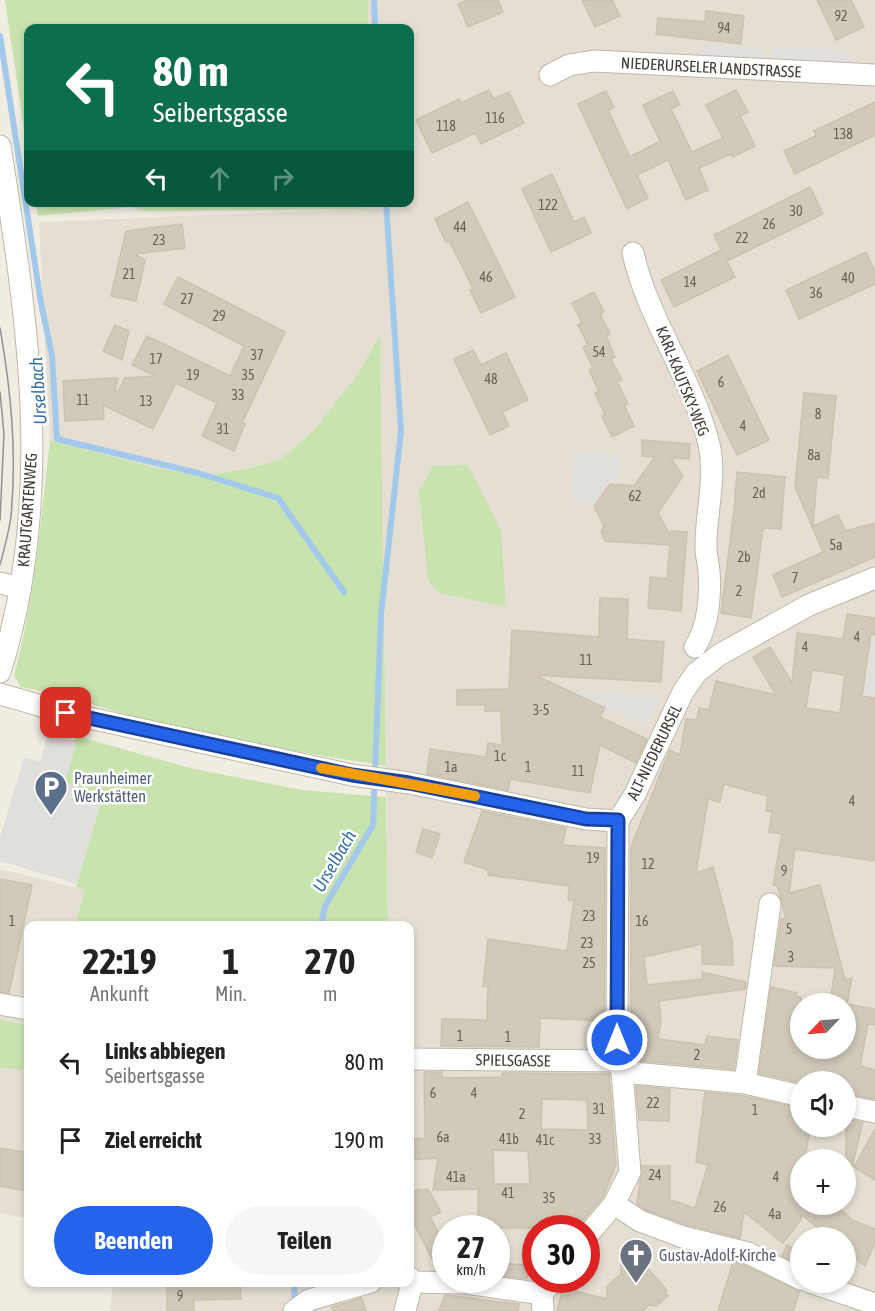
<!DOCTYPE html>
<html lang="de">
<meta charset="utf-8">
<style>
:root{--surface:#fff;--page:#f6f6f6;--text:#222;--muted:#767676;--accent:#2563eb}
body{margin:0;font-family:"Asap Condensed",sans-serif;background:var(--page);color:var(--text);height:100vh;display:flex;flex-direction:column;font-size:22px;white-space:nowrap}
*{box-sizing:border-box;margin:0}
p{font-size:20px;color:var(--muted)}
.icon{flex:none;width:33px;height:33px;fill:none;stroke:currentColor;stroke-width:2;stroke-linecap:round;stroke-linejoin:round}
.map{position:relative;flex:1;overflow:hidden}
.side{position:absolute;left:24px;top:921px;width:390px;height:366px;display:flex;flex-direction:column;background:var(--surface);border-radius:12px;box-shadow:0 3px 9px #0003}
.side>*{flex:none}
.hud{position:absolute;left:24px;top:24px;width:390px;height:183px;border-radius:12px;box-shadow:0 3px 9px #0003;background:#0b6e4f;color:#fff;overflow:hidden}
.needle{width:39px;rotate:245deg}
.controls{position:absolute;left:790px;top:993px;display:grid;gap:12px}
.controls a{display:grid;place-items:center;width:66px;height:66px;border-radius:50%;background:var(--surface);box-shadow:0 3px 9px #0003;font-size:30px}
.speed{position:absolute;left:432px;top:1215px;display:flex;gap:12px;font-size:30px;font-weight:700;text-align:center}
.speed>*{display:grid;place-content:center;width:78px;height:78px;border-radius:50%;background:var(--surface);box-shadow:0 3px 9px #0003;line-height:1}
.speed small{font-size:15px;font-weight:400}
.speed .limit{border:9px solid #d22;background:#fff;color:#111}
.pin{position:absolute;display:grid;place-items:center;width:51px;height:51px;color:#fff;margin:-26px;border-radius:12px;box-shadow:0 3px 9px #0006}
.me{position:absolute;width:66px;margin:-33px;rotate:0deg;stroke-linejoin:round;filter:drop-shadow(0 0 4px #0008)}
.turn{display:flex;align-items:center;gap:21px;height:126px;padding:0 30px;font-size:27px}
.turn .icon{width:78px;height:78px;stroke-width:2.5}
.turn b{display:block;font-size:42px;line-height:51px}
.lanes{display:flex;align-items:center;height:57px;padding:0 30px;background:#0003;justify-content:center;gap:30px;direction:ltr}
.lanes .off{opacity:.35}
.eta{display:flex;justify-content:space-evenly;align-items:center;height:102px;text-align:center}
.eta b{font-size:36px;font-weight:700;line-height:42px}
.cta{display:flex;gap:12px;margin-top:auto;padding:12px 30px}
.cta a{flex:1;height:69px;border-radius:36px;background:var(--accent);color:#fff;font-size:24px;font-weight:700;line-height:69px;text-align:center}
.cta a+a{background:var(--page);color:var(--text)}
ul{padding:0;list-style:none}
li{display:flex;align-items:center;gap:18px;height:78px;padding:0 30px}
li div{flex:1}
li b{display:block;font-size:22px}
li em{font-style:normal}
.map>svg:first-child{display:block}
</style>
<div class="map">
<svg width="875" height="1311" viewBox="0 0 875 1311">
<rect width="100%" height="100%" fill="#f1ede3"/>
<g fill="#e4dfd2" fill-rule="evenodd">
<path d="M368 0H875V1311H110L113 1283 410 1282V926L388 925 380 336 358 374 315 429 281 459 250 468 201 476 152 467 50 440 39 222 363 209V203L410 202V28H368ZM801 1004H846V1048H801ZM801 1082H846V1126H801ZM801 1160H846V1204H801ZM446 1228H496V1280H446ZM536 1228H586V1280H536ZM801 1238H846V1282H801Z"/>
<path d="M0 869 85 890 75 925 28 926V1218L0 1213Z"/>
</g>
<g fill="#c8e3ae">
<path d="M5 0H368V28H28V157Z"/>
<path d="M36 203 363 202V209L145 211 131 207 38 216Z"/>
<path d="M380 335 386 766C315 754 243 744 173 727 122 715 73 696 21 687L14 676C35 598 41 519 50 440L152 467 201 476 250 468 281 459 315 429 358 374Z"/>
<path d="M468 465 501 531 506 607 439 593 428 580 419 491 433 466Z"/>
<path d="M80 737 190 768 302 790 386 797 388 925H75L85 890 76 887 103 795 64 783 76 743 72 741Z"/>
<path d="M0 1020 28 1025 23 1070 0 1067Z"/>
</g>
<g fill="#e1dfdc">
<path d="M696 43 760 47 765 61 704 58Z"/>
<path d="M768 46 845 50 857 68 780 63Z"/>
<path d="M570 450 620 455 617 485 610 484 594 506 572 502Z"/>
<path d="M874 634 875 635V697L863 695Z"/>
<path d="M577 691 658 696 657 704 648 726 576 694Z"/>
<path d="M48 734 76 742 65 783 103 794 77 884 0 861V838L24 757 40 762Z"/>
</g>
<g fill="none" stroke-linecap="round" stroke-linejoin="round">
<g stroke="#a2c9eb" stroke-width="6">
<path d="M374 0 375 28"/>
<path d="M0 36 41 303 52 356 57 439 198 473 278 498 344 592"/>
<path d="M321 926 325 906 373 825 381 615 401 431 386 202"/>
<path d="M294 1304 295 1282"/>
</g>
</g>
<g fill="#d1c9ba" stroke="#ccc1ad" stroke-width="1.5" fill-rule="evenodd">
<path d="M467 0H498L503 12 468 27 458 4Z"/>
<path d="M582 0H612L620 16 595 27Z"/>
<path d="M817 0H851L864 27 836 40Z"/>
<path d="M706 11 744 16 741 44 656 34 658 18 705 22Z"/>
<path d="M489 90 494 99 509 92 524 123 481 144 475 133 432 153 416 120 459 99 461 103Z"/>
<path d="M736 90 748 112 740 116 755 146 733 157 731 154 699 168 708 190 686 200 668 160 637 175 648 198 627 209 578 104 606 91 614 107 608 110 630 157 660 141 643 105 673 91 680 105 671 109 692 152 723 138 706 105Z"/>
<path d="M875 102V135L795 174 784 151 816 136 814 131Z"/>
<path d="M552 174 574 222 584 217 591 233 551 252 522 189Z"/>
<path d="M810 187 823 214 727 261 735 277 674 307 661 280 721 250 714 235Z"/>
<path d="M468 202 515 297 481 313 470 290 473 289 461 264 449 241 446 242 435 219Z"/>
<path d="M182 224 185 248 135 254 145 260 136 301 111 296 126 231Z"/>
<path d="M866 252 875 272V284L799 319 786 290Z"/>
<path d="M178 277 285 332 242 423 245 424 234 451 202 436 217 403 176 383 153 429 103 405 104 419 65 421 63 381 118 378 115 391 118 392 125 378 156 376 132 365 147 336 230 376 244 346 164 304Z"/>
<path d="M594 292 604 312 600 314 610 334 606 336 615 357 611 359 622 380 617 382 628 404 624 405 634 426 612 437 602 416 605 414 595 393 599 391 589 370 593 368 583 347 588 345 578 325 582 323 572 303Z"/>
<path d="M115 325 129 331 122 360 103 351Z"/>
<path d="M473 350 481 365 506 353 528 400 502 412 509 426 490 435 454 359Z"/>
<path d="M728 355 769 440 737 455 697 371Z"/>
<path d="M804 393 836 396 828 478 817 477 813 526 838 515 846 531 875 523V557L782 597 773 575 823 552 795 487Z"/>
<path d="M642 440 690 444 689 459 671 458 683 476 658 513 670 535 671 531 687 532 681 611 648 608 650 577 667 579 670 545 605 541 601 531 604 526 594 506 610 484 634 486 655 457 642 456Z"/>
<path d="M737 472 785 477 781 529 763 528 751 618 721 613 734 510Z"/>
<path d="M600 598 628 599 627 639 664 642 661 682 535 675 605 708 600 717 647 739 636 763 600 745 590 793 510 779 508 790 427 774 430 749 486 757 488 743 502 745 501 711H485V705H457V690L509 689 512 630 599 637Z"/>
<path d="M847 614 875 618V635L871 634 862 696 875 698V861L795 849 789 893 820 885 845 980 852 978 847 1004 875 1009V1025L868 1024 860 1066 875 1070V1099L846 1094V1082L801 1083 759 1073 771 987 797 993 796 996 801 997V1048H846V1004H830L835 968 774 966 781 919H786L777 885H773L782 834 769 832 772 812 766 811 768 796 724 784 720 802 708 799 696 873 713 867 732 940 733 965 702 964V944L644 957 647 985 703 979 702 972 746 982 745 989 659 1001 661 1019 658 1039 705 1045 707 1036 738 1040 734 1069 631 1060V847L670 750 680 755 686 719 697 720 699 708 709 710 716 681 776 695 753 657 770 647 792 683 797 633 843 639ZM812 670 845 675 840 713 806 708Z"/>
<path d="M482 811 566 828 562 845 605 848 604 1021 540 1018 539 1047 441 1046 442 1019 487 1020 488 986H483L488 939 567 951 574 900H568L569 886 488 875V870L464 862Z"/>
<path d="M423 829 440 834 432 858 416 852Z"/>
<path d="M0 879 32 885 9 993 0 992Z"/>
<path d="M424 1072H442V1078L502 1077V1073L609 1074 616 1165 603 1197 576 1228H478V1189L433 1190 438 1158 410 1160V1139L425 1138ZM542 1099 587 1100 588 1130 541 1129ZM493 1150 528 1151 530 1184H494Z"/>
<path d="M636 1086 670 1089 669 1121 639 1120Z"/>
<path d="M705 1092 743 1096 801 1108V1126H811L804 1160H801V1204H834L854 1221 875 1229V1242L865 1266 846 1251V1238H830L801 1214V1220L783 1243 744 1212 740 1238 687 1225 646 1210 637 1204 642 1166H670V1200L695 1208 708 1165 696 1162Z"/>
<path d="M846 1119 863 1122 852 1167 846 1166Z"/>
<path d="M875 1129V1180L854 1167Z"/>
<path d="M0 1148 28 1153V1191L0 1186Z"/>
<path d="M428 1189 441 1212 430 1217 446 1247V1270H438L410 1216V1191Z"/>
<path d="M787 1245 801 1252V1265L782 1256Z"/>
<path d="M629 1258 639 1259 667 1290 665 1292 668 1296 656 1306 649 1305 642 1311H557L563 1288 607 1299V1286L621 1274V1265Z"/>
<path d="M733 1262 744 1265 800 1291 793 1311H718Z"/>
<path d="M496 1263 528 1265 527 1279 496 1275Z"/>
<path d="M167 1282H240L241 1299 194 1300V1310H167Z"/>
<path d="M445 1295 519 1304 518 1311H439Z"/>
<path d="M362 1298 366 1311H333L332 1307Z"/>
</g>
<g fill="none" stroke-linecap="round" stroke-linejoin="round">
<defs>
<g id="minor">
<path d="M550 75 569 65 594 61 875 75"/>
<path d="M0 146C28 322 55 498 0 672"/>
<path d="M633 253C648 320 692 377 709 444 717 480 705 514 706 549 706 557 709 564 709 572 711 596 708 627 695 647"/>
<path d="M0 583 20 588"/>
<path d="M0 694 66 713 352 775 409 783 586 819 618 821"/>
<path d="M0 1004 28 1009"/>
<path d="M410 1059 617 1061"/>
<path d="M622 1072 745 1083 801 1096"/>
<path d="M745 1083 770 904"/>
<path d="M846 1106 875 1112"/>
<path d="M614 1204 640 1221 683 1237 748 1253 801 1279"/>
<path d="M586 1237 614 1204 630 1172 622 1072 617 1061 618 821 635 794 683 692 696 673 719 655 809 605 875 578"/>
<path d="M408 1282 466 1283 542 1294"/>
<path d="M810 1282 875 1304"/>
<path d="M294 1311 309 1300 371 1282"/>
<path d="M405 1311 412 1283 410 1278"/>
<path d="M543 1311 542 1294 553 1280"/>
</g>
</defs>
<use href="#minor" stroke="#beb8aa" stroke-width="23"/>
<use href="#minor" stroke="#fff" stroke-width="21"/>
<g stroke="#939393" stroke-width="1.5">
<path d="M0 328C11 391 17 452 11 516 9 532 4 549 0 565"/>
<path d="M0 392 4 434 0 520"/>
</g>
</g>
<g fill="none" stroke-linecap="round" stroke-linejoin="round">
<defs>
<path id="route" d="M66 713 352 775 409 783 586 819 618 820 617 1040"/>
</defs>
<use href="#route" stroke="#184099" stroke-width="15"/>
<use href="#route" stroke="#2563eb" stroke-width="10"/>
<path stroke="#f59e0b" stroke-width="10" d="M321 768 475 796"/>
</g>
<defs>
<symbol id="parking-pin" viewBox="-11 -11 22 30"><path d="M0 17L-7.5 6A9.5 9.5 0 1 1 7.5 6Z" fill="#5c6f8a" stroke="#fff"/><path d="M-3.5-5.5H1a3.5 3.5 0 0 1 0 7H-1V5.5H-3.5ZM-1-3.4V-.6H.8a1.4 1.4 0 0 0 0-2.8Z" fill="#fff"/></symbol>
<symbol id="church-pin" viewBox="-11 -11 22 30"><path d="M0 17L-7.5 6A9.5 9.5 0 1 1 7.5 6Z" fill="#6b7280" stroke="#fff"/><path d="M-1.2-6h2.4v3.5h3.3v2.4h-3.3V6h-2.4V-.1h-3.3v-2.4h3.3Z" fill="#fff"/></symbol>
</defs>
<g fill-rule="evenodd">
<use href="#parking-pin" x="32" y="768" width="38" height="52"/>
<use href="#church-pin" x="617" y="1236" width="38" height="52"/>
</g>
<g text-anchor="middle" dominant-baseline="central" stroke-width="5" stroke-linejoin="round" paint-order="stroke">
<g font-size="14" fill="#666056">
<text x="841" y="16">92</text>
<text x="724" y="28">94</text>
<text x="495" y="118">116</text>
<text x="446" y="126">118</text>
<text x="843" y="134">138</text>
<text x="548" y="205">122</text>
<text x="796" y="211">30</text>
<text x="769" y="224">26</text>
<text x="460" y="227">44</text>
<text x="742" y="238">22</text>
<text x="159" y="240">23</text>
<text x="129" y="274">21</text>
<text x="486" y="277">46</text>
<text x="848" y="278">40</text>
<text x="690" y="282">14</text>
<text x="816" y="293">36</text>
<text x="187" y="299">27</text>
<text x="219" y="316">29</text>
<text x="599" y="352">54</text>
<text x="257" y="355">37</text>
<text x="156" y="359">17</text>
<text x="193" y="375">19</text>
<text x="248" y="375">35</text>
<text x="491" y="379">48</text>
<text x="721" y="382">6</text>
<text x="238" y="395">33</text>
<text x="83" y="400">11</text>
<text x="146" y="401">13</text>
<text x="818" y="414">8</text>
<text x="743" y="426">4</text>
<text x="223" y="429">31</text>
<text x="814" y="455">8a</text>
<text x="759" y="493">2d</text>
<text x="635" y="496">62</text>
<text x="836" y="545">5a</text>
<text x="744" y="557">2b</text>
<text x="795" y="578">7</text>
<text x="739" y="591">2</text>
<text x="857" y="637">4</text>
<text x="805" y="647">4</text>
<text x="586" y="660">11</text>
<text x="541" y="710">3-5</text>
<text x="500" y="756">1c</text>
<text x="451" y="767">1a</text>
<text x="528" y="767">1</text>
<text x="578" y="771">11</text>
<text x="852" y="801">4</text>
<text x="593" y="858">19</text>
<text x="648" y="864">12</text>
<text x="784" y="871">9</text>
<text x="589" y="916">23</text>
<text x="12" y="921">1</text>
<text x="642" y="921">16</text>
<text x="789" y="929">5</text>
<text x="587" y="943">23</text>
<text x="791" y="957">3</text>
<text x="589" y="963">25</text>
<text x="460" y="1036">1</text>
<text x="508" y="1037">1</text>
<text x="697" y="1055">2</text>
<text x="433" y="1093">6</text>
<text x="474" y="1093">4</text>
<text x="653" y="1103">22</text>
<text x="599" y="1109">31</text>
<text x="755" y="1110">1</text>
<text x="522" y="1114">2</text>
<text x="443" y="1137">6a</text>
<text x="509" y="1139">41b</text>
<text x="595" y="1139">33</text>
<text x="545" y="1140">41c</text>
<text x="655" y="1175">24</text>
<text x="456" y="1177">41a</text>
<text x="776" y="1177">4</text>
<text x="508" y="1193">41</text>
<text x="549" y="1198">35</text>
<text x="720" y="1207">26</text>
<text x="775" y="1214">4a</text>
<text x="180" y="1296">9</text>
</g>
<g font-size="16" fill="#423d34" stroke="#fff">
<text transform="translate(711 67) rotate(3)">NIEDERURSELER LANDSTRASSE</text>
<text transform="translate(683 381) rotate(68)">KARL-KAUTSKY-WEG</text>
<text transform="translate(27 510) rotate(-86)">KRAUTGARTENWEG</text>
<text transform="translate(654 752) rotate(-64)">ALT-NIEDERURSEL</text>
<text transform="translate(513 1060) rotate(1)">SPIELSGASSE</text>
</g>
<g font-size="16" fill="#4e5e75" stroke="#fff" text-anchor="start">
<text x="74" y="778">Praunheimer<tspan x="74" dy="18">Werkstätten</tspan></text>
</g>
<g font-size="16" fill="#5b616d" stroke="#fff" text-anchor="start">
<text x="659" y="1255">Gustav-Adolf-Kirche</text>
</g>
<g font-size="18" font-style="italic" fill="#3470a7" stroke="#fff">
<text transform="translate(38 391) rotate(-94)">Urselbach</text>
<text transform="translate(334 861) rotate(-60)">Urselbach</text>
</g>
</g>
</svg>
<div class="controls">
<a><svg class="needle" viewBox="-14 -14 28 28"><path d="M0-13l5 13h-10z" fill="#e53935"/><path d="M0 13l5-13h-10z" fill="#767676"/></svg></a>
<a><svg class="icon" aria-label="sound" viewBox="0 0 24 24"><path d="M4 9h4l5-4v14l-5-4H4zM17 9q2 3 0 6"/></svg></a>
<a>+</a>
<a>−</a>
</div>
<div class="speed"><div>27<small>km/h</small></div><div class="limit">30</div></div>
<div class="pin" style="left:66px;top:713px;background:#d93025"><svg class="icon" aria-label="arrive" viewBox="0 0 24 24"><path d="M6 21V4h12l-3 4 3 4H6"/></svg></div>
<svg class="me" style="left:617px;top:1040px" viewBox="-20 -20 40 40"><circle r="17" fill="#2563eb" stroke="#fff" stroke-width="3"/><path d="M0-11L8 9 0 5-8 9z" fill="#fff"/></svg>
<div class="hud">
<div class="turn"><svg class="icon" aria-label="left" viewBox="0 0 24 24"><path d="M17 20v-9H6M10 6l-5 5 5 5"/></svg><div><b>80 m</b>Seibertsgasse</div></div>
<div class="lanes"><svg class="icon" aria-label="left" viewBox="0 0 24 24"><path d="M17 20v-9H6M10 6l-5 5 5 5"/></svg><svg class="icon off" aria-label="ahead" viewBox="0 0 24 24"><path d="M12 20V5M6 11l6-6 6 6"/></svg><svg class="icon off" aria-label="right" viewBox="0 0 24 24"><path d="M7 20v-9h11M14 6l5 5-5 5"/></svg></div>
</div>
<section class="side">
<div class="eta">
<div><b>22:19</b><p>Ankunft</p></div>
<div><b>1</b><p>Min.</p></div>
<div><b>270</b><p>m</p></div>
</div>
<ul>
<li><svg class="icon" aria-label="left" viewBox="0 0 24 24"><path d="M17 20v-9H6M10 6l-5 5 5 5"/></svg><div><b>Links abbiegen</b><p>Seibertsgasse</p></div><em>80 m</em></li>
<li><svg class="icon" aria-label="arrive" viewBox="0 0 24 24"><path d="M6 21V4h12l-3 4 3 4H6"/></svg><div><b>Ziel erreicht</b></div><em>190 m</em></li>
</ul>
<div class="cta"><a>Beenden</a><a>Teilen</a></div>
</section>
</div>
